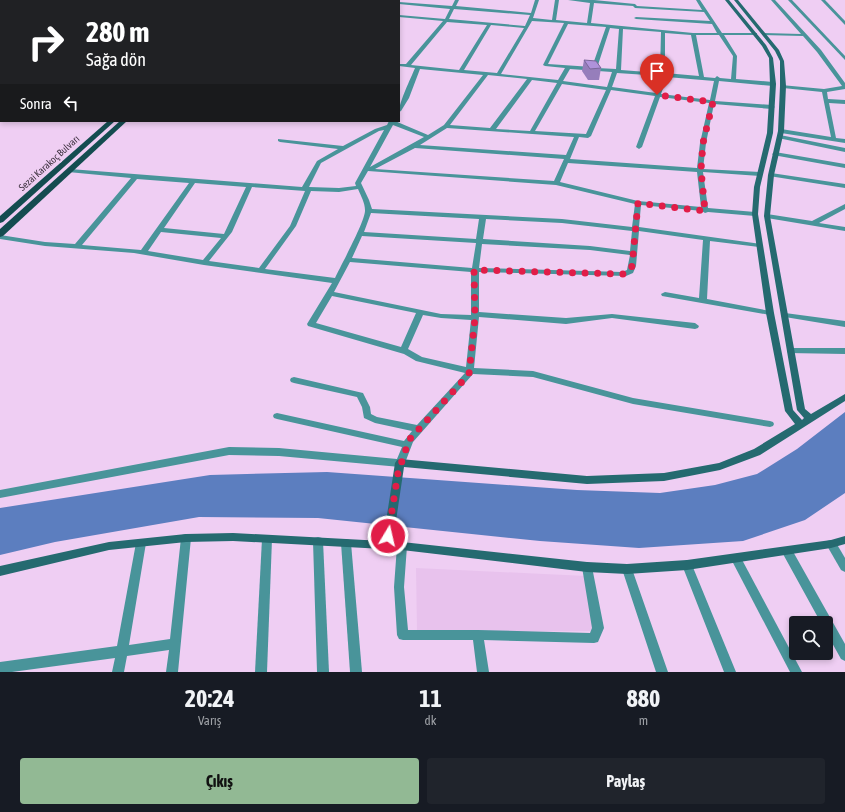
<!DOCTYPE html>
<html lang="tr">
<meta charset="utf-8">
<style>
:root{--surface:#171b24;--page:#20242c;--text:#f1f3f6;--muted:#9ea1a6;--accent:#92b994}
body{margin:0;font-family:"Asap Condensed",sans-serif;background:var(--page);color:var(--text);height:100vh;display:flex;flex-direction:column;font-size:15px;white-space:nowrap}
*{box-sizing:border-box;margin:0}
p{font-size:13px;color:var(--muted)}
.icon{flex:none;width:22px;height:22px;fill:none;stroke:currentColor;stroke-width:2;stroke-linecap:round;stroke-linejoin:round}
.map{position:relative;height:672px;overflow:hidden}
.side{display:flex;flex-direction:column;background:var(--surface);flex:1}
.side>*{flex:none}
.top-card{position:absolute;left:0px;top:0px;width:400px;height:122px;box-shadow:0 2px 6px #0003;background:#202124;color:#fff;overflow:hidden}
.tools{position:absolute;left:789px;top:616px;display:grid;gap:8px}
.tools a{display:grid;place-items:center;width:44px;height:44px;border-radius:4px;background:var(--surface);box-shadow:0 2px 6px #0003;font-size:20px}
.pin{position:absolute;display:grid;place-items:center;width:34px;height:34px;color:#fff;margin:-41px -17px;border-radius:50% 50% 50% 0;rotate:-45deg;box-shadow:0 0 4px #0007}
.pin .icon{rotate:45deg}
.me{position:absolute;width:44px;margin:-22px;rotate:9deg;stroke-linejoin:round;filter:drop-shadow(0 0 3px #0008)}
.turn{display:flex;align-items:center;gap:14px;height:84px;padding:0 20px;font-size:18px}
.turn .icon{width:52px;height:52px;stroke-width:2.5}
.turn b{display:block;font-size:28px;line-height:34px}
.then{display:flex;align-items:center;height:38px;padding:0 20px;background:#0003;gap:8px;font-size:15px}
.eta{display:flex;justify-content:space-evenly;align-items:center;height:68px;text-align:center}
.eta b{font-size:24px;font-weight:700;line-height:28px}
.primary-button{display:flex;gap:8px;margin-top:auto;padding:8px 20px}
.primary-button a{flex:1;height:46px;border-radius:4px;background:var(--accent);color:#111;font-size:16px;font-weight:700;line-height:46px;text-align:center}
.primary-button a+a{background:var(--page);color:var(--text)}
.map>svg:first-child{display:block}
</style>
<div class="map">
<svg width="845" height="672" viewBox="0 0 845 672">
<rect width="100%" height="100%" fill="#efcef3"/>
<path fill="#e8c2ed" d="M416 568 586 576 593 631 417 632Z"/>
<path fill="#5c7ebf" d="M845 412V493L805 520 743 541 639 548 540 541 318 518 199 517 55 542 0 555V508L210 475 327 472 577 490 660 493 715 485 757 474 797 449Z"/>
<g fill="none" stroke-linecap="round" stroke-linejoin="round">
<g fill="#49949a" fill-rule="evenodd">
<path d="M367 0H381L382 1H368Z"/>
<path d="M455 0H459L456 6 531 13 535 0H539L533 18 552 20 555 0H559L556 20 587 23 590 3 568 0H594L635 4 637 6 702 10 696 0H700L722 33H757V35H724L737 56 736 79 773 82 776 84 773 86 719 81 715 101 772 105 775 107 772 109 714 104 706 143 703 169 760 172 763 174 760 176 703 172 708 208 755 212 758 214 755 216 708 212 705 213 702 211 641 205 639 227 761 244 762 245 759 247 710 241 707 299 770 311 774 313 773 315H770L662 296 661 294 665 292 699 298 703 240 639 231 636 266 633 273 626 276 479 272V312L566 318 612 314 695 323 699 326 698 328 695 329 612 318 566 324 479 317 474 368 533 371 633 398 770 421 773 422 774 424 773 426 770 427 633 404 533 377 473 374 413 442 405 463 403 466 400 467 279 456 229 455 0 498V490L229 447 279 448 397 459 402 447 277 419 274 418 273 416 274 414 277 413 404 441 412 431 375 423 364 418 362 407 357 397 294 383 291 382 290 380 291 378 294 377 363 393 370 407 371 414 377 417 417 425 465 373 416 361 404 354 308 326 307 324 332 283 204 265 134 253 45 246 0 239V235L45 242 75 244 131 178 68 172 67 171 70 169 302 187 317 161 338 149 280 142 278 141V139L343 146 375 129 387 125 389 121H395L428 135 444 125 483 75 420 69 409 98 401 111 399 112C399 102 411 78 415 68L399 66V64H406L443 21 399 17V15L445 19 450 9 399 4V2L452 6ZM594 3 633 6 635 8 704 12 710 21 636 17 634 18 636 19 712 24 717 33H693L591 23ZM454 9 530 15 525 26 449 19ZM532 21 564 23 543 65 545 66 565 68 558 80 501 74ZM447 22 487 25 459 70 411 65ZM568 24 606 27 592 67 548 64ZM491 25 524 28 497 73 464 70ZM610 28 619 29 616 69 597 68ZM623 29 661 32 660 73 621 70ZM665 33 691 35 699 76 665 73ZM696 35H719L733 56 731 79 720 78 717 76 715 78 704 77ZM570 69 612 72 607 87 563 81ZM617 73 662 76 656 93 612 87ZM488 75 527 79 490 128 450 125ZM667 77 714 81 710 100 661 94ZM532 80 557 83 530 131 496 129ZM562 84 606 90 586 134 535 131ZM611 90 655 96 636 147 639 149 642 147 660 97 709 103 700 143 697 168 570 159 579 137 588 138 591 136ZM393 125 424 137 370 167ZM447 128 574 137 566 155 420 145ZM384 130 355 183 356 186 339 188 309 187 321 163 379 131ZM415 148 564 159 554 181 375 169ZM568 163 697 172 701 207 638 201 560 182ZM368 171 556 185 635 204 632 227 562 219 372 209 369 200 361 183ZM137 179 189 183 141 250 82 245ZM195 183 246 187 224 234 164 228ZM252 187 305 191 290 226 259 268 209 261 232 232ZM358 189C361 196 365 203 365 210 366 220 340 267 335 278L265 269 296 226 311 191 339 192ZM371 213 479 219 476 239 364 232ZM486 219 562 223 632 231 630 251 590 246 483 239ZM161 232 221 238 203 260 148 251ZM362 236 476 243 472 268 352 258ZM482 244 590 250 630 255 627 270 622 272 479 268ZM350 262 471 272V315L441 314 334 292ZM332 296 416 313 401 347 316 323ZM423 315 441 318 471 320 466 367 422 357 408 349Z"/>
<path d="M771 0H775L821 50 845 83V89L827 92 828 99 845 100V104L829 103 836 138 845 139V143L781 133 778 131 781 129 831 137 822 92 783 88 780 86 781 85 824 89 842 86 817 52 803 36 762 35V33H764L801 34Z"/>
<path d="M788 0H792L845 56V60Z"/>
<path d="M821 0H825L845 21V25Z"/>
<path d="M780 135 845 148V152L778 138V136Z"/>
<path d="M775 152 845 164V168L773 155 772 154Z"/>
<path d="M771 173 845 184V188L769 176V174Z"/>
<path d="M845 204V209L819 223 845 227V231L767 218 764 216 767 214 812 221Z"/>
<path d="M782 313H785L845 321V327L785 317H782L781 315Z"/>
<path d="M791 348H845V354L788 353 787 351Z"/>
<path d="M186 534 190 535 191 538 178 672H166L169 650 127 656 124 672H112L115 658 12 672H0V662L117 646 136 543 137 540 141 539 145 540 146 543 129 645 170 639 181 538 182 535Z"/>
<path d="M267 535 271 536 272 539 267 672H255L262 539 263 536Z"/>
<path d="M318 537 322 538 323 541 329 672H317L313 541 314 538Z"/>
<path d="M346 539 350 540 351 543 362 672H350L341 543 342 540Z"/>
<path d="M831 540 835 541 845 558V572L841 570 826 544 827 541Z"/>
<path d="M402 542 406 543 407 546 404 587 408 630H478L590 633 592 628 582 567 583 564 587 562 591 564 592 567 604 628 598 642 594 643 484 640 489 672H477L473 640H403L399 639 397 635 394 587 397 546 398 543Z"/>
<path d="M787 547 791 548 845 644V661L841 659 826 632V623H821L783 554 782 551 783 548Z"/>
<path d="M736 554 740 556 802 672H790L731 559 732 556Z"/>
<path d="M687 560 691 562 692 565 736 672H724L682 565 683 562Z"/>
<path d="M627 564 631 566 632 569 668 672H656L622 569 623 566Z"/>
</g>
<path fill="#256a70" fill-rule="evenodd" d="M725 0H729L766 45 773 58 776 84 773 133 760 187 758 214 774 313 793 410 802 420 804 418 797 410 764 216 768 175 778 131 780 86V61L775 51 734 0H738L779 50 784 61 786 86 784 131 774 175 770 216 805 409 811 414 845 394V401L760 455 720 470 664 481 587 484 404 467 393 541 587 562 627 564 687 560 831 540 845 536V544L831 548 687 570 627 574 587 572 402 550 233 541 186 542 109 550 0 576V566L109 542 186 534 233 533 383 541 395 463 397 460 400 459 587 476 664 473 719 463 754 449 795 424 785 411 766 313 752 214 754 187 767 133 770 84 769 58 762 46Z"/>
<g fill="#144c50" fill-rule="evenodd">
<path d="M245 0H251L244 1Z"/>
<path d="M254 0H260L253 1Z"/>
<path d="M108 121H115L3 222 0 223V216Z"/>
<path d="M120 121H127L3 236 0 237V229Z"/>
</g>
</g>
<path fill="#967ebb" d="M584 60 601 68 599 80H588L582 71Z"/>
<path fill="#af92da" stroke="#7a6699" d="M584 60 596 61 601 68 590 69Z"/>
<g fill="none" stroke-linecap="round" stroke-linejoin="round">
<path stroke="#e11d48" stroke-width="7" stroke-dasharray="0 12.6" d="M388 536 398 473 409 440 469 374 475 318 474 270 623 274 630 271 632 266 638 203 705 211 701 170 703 143 713 102 657 95"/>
</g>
<g text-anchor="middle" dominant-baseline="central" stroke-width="4" stroke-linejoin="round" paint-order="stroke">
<g font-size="10" fill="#3e3240" stroke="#efcef3">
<text transform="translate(49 163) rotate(-42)">Sezai Karakoç Bulvarı</text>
</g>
</g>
</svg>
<div class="tools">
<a><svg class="icon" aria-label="search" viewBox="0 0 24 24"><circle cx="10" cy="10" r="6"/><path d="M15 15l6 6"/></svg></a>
</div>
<div class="pin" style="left:657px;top:95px;background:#d93025"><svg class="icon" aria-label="arrive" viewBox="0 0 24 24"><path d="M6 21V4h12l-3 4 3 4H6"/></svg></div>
<svg class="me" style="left:388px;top:536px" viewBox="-20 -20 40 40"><circle r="17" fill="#e11d48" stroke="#fff" stroke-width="3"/><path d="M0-11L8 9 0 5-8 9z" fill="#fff"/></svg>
<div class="top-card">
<div class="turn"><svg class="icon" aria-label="right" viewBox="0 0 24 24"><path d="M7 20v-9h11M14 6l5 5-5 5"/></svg><div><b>280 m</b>Sağa dön</div></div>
<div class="then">Sonra<svg class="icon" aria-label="left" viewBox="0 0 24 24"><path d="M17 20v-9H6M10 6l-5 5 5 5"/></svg></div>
</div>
</div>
<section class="side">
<div class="eta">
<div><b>20:24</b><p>Varış</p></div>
<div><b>11</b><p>dk</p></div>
<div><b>880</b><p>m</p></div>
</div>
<div class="primary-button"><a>Çıkış</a><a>Paylaş</a></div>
</section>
